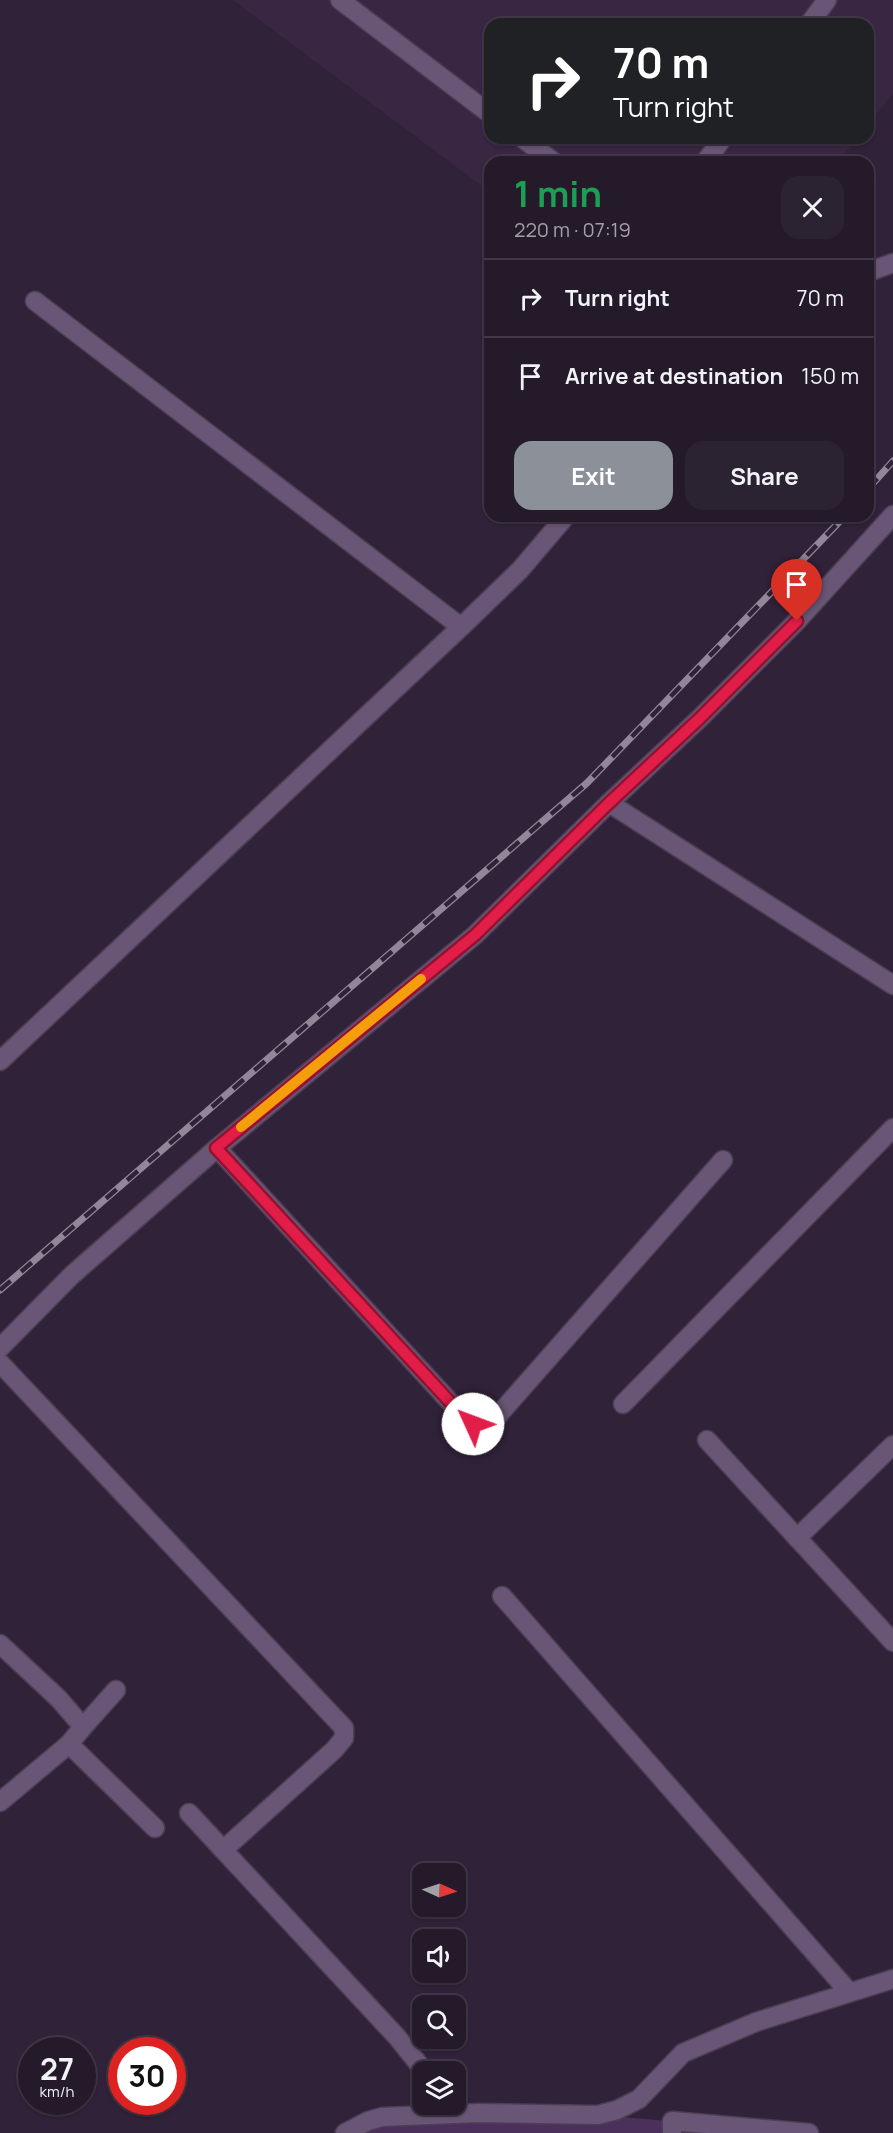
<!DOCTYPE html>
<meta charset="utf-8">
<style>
:root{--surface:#241a2a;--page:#2c2332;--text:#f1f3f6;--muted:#a3a1a8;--line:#413847;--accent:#8c9099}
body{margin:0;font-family:Manrope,sans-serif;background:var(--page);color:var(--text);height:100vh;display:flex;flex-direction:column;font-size:22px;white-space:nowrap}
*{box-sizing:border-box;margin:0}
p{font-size:20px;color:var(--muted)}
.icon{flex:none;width:33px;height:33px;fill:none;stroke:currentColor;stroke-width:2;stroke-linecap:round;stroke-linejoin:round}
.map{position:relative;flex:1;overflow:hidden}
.details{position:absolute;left:484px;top:156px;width:390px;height:366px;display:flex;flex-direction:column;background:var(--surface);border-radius:18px;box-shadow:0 2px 4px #0004,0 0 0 2px var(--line)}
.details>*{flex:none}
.guide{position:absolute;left:484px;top:18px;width:390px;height:126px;border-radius:18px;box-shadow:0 2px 4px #0004,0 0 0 2px var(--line);background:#202124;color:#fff;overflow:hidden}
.needle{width:39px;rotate:93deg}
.buttons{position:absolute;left:412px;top:1863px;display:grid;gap:12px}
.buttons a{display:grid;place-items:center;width:54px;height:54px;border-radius:12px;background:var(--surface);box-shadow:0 2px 4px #0004,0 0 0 2px var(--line);font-size:30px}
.speed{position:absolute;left:18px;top:2037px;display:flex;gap:12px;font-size:30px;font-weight:700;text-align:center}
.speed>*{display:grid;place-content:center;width:78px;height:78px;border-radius:50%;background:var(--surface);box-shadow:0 2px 4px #0004,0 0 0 2px var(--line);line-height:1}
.speed small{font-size:15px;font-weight:400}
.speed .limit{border:9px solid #d22;background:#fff;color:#111}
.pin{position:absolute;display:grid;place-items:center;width:51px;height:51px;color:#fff;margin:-62px -26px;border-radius:50% 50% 50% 0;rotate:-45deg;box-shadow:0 0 6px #0007}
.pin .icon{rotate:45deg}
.me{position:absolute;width:66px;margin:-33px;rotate:313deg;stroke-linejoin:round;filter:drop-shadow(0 0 4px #0008)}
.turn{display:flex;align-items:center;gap:21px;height:126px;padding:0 30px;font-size:27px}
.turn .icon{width:78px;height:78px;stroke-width:2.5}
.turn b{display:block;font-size:42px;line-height:51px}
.round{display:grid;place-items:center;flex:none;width:63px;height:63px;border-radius:18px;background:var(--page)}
.headline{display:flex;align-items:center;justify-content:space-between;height:102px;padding:0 30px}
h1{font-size:36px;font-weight:700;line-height:45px;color:#1e9e55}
.action{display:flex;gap:12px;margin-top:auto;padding:12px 30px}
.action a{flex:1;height:69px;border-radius:18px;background:var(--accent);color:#fff;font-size:24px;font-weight:700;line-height:69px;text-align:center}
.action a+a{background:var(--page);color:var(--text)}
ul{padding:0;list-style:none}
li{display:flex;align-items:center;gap:18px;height:78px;padding:0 30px;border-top:2px solid var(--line)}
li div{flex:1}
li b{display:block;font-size:22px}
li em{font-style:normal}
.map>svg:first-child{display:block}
</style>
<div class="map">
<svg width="893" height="2133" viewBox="0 0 893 2133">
<rect width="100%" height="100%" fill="#302238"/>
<path fill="#382643" d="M233 0H893V93L869 124 868 24H490V138H857L838 162H490V192Z"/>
<path fill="#4b305b" d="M598 2115 809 2133H350V2129Z"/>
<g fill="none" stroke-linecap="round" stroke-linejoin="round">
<defs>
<g id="minor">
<path d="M340 0 490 114"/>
<path d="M809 24 827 0"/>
<path d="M522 138 554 162"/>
<path d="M705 162 723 138"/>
<path d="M868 272 893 263"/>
<path d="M35 301 461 627"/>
<path d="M609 803 893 985"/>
<path d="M0 1061 461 627 520 570 566 516"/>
<path d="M217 1148 450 1402C466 1418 473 1432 495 1419L723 1160"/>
<path d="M0 1348 72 1275 217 1148 475 935 609 803 699 719 797 621 893 515"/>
<path d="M0 1363 344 1728V1738L334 1750 223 1850"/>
<path d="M623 1404 893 1128"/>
<path d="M707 1440 893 1642"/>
<path d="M797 1538 893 1445"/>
<path d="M502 1596 849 1992"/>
<path d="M0 1644 59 1699 83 1727 69 1744 0 1802"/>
<path d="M83 1727 116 1690"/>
<path d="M69 1744 155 1828"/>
<path d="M189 1813 397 2037 425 2072"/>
<path d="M345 2133 368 2121 382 2117 478 2113 598 2115 617 2110 639 2099 683 2053 756 2022 893 1979"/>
<path d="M672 2133V2121L809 2133"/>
</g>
</defs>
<use href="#minor" stroke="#4c3e54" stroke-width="21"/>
<use href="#minor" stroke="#695575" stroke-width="18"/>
<defs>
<g id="rail">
<path d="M868 489 893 461"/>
<path d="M0 1290 587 783 845 516"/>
</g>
</defs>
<use href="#rail" stroke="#928699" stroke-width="7"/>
<use href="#rail" stroke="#302238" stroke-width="4.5" stroke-dasharray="14" stroke-linecap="butt"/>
</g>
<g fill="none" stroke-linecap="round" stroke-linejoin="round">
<defs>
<path id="route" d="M473 1424 450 1402 216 1148 475 935 609 803 699 719 797 621"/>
</defs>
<use href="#route" stroke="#92132f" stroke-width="15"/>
<use href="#route" stroke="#e11d48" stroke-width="10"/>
<path stroke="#f59e0b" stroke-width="10" d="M241 1127 421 979"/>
</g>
</svg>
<div class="buttons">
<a><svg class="needle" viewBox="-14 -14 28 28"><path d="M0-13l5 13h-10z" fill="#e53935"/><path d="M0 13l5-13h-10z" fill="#a3a1a8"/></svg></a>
<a><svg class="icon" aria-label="sound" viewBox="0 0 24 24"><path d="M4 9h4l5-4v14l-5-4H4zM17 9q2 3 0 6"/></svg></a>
<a><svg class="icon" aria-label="search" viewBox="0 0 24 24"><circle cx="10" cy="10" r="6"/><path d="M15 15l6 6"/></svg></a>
<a><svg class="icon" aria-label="layers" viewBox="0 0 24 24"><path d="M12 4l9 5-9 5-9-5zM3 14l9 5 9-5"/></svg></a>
</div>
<div class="speed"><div>27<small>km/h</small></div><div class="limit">30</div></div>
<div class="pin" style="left:797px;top:621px;background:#d93025"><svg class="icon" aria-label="arrive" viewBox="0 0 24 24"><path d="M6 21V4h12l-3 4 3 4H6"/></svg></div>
<svg class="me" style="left:473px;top:1424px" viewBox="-20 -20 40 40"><circle r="19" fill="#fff"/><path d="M0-13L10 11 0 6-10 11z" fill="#e11d48"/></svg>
<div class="guide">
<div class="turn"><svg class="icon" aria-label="right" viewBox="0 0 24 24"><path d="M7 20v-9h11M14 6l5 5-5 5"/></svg><div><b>70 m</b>Turn right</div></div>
</div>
<section class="details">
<div class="headline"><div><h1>1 min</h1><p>220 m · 07:19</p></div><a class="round"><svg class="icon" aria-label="close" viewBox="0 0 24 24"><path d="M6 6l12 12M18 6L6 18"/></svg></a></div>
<ul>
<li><svg class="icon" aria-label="right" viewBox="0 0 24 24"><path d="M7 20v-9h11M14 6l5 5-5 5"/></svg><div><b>Turn right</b></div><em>70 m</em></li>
<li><svg class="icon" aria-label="arrive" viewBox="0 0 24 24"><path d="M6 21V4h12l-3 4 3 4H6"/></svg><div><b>Arrive at destination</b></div><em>150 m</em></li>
</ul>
<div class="action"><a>Exit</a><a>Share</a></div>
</section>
</div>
